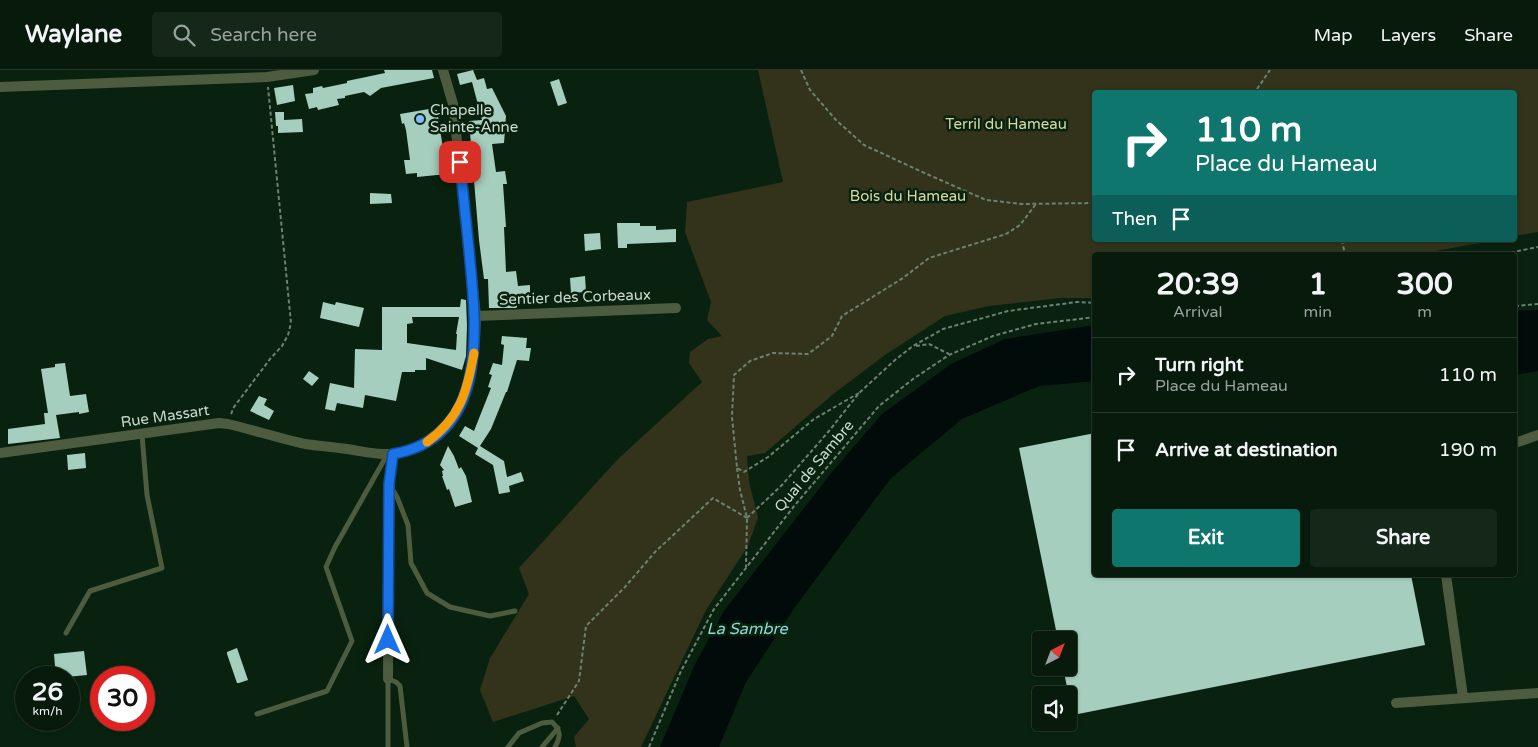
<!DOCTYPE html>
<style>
:root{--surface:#071a0b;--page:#152719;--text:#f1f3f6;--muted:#98a19d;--line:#28382c;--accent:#0f766e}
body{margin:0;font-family:"Varela Round",sans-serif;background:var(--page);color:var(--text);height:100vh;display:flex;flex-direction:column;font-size:19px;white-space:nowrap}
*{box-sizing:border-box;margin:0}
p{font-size:16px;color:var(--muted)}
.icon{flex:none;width:28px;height:28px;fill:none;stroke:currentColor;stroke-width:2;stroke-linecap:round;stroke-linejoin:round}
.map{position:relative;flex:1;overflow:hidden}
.drawer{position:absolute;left:1092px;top:182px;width:425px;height:325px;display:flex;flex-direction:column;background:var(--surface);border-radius:5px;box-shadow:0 1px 4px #0004,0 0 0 1px var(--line)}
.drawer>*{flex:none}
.banner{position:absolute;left:1092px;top:20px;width:425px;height:152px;border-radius:5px;box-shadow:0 1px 4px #0004,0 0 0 1px var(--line);background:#0f766e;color:#fff;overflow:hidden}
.needle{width:32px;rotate:42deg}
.controls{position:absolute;left:1032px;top:561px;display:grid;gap:10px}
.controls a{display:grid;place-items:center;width:45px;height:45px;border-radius:5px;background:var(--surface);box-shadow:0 1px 4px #0004,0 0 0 1px var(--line);font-size:25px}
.speed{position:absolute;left:15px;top:596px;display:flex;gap:10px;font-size:25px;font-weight:700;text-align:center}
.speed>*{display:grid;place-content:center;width:65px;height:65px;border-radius:50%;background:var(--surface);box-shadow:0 1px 4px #0004,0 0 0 1px var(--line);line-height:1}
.speed small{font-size:12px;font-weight:400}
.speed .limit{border:8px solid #d22;background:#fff;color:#111}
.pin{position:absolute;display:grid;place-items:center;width:42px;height:42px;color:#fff;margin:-21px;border-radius:10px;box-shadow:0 2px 8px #0006}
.me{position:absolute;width:55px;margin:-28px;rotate:0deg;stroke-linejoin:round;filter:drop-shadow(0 0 4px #0008)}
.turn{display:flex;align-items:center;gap:18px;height:105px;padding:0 20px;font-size:22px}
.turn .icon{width:65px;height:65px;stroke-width:2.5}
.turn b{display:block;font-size:35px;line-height:42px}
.then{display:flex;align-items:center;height:48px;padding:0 20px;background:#0003;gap:10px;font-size:19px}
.eta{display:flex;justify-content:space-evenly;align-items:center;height:85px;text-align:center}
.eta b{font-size:30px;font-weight:800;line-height:35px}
.primary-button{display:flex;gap:10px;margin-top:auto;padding:10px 20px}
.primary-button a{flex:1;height:58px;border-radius:5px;background:var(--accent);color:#fff;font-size:20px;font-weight:800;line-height:58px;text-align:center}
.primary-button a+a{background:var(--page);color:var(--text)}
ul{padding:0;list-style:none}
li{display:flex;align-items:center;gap:15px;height:75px;padding:0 20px;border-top:1px solid var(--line)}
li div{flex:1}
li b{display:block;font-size:19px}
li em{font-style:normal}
header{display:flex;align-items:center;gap:30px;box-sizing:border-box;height:70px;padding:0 25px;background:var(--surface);border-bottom:1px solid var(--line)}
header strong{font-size:24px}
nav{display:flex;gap:28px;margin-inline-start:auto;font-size:18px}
.search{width:350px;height:45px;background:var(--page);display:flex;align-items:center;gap:12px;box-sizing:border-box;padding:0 18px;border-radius:5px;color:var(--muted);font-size:19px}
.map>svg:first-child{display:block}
</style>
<header>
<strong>Waylane</strong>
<div class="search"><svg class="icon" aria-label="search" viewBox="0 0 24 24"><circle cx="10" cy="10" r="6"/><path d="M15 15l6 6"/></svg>Search here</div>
<nav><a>Map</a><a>Layers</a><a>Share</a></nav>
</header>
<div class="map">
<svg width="1538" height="677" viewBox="0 0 1538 677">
<rect width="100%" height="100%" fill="#09220f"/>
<path fill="#32331a" d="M758 0H1538V162L1515 166V22H1095V170H1496L1414 185H1095V228H1060L989 236 945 246 885 285 832 325 765 383 747 386 749 412 758 447 748 476 706 540 641 677H576L574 667 589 649 574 626 493 652 480 620 490 588 529 524 519 498 617 390 702 312 689 293 690 282 708 269 722 266 707 250 711 232 685 162 687 132 783 112Z"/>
<g fill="#000b0a">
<path d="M1538 240V301L1515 305V241Z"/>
<path d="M1095 255V311L1039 316 962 349 891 408 795 537 746 612 719 677H660L695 594 724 541 833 401 882 344 951 294 1005 269Z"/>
</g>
<g fill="#a5cebe" fill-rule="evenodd">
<path d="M384 0H432L434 8 381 18 370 26 364 22 345 26V28L337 29 339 35 318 40 317 37 309 39 305 24 313 23V18L322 16 323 18 347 13V11L385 3Z"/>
<path d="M473 0 477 10 484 8 487 19 492 18 506 46 504 73 492 74 496 102 505 101 507 114H503L506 157H504L506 202 516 201 518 216 530 215V225L517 226V237L516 238H489L488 209H484L479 170 469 51 482 50 472 12 460 15 457 4Z"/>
<path d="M559 9 567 33 558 36 550 12Z"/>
<path d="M293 15 295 31 277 35 274 18Z"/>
<path d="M429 39 430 41 437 40 447 104 417 107V103L406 104 404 90H410L406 60 404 53 402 54 400 44Z"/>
<path d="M275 42H284V50L302 49 303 62 278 63V56H276Z"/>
<path d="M370 123 391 124 392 133 370 134Z"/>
<path d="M617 153H640V156H656V160L676 159V172L627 174V178H618Z"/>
<path d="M600 163 601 179 585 181 584 164Z"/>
<path d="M585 206 586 222 571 223 570 208Z"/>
<path d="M461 229 466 230 467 256 466 286 462 300 426 288V300H415V302H402L396 331 365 325 363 338 337 333 335 341 325 339 330 313 354 318 355 279 382 280V237H460ZM412 247H459L456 264H457L456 280 407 273V254L413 253Z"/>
<path d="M323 232 335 235 336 232 364 238 359 257 320 248Z"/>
<path d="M502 266 527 268 526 278H531L529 291 517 290 507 322H506L491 359 480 376 504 391 507 407 521 402 524 411 509 416 510 422 499 424 493 395 475 384 478 378 459 366 465 356 474 361 491 318 488 317 492 305 489 304 493 293 502 295 504 275 501 274Z"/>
<path d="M65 293 70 326 86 324 89 342 79 344V342L56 345 60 368 8 374V359L45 354 44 343H48L41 299 55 297V294Z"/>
<path d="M309 301 319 308 312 316 303 309Z"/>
<path d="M259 326 267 329 264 335 274 341 269 350 250 341Z"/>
<path d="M1095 363V505H1411L1425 575 1073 645 1063 598H1069V570H1058L1019 378Z"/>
<path d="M448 376 454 386 459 399 461 397 466 406 472 432 455 437 449 419 447 420 442 406H443L442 401 444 400 440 395Z"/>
<path d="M85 383 86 398 68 400 67 385Z"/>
<path d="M237 578 248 610 239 613H237L227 584V582Z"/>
<path d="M84 581 87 605 56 608 54 584Z"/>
</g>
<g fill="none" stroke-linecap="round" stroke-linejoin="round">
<g stroke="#6e8171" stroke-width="2" stroke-dasharray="4 2.5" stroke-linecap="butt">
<path d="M801 0 810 20 836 50 864 75 920 101 986 130 1022 134 1095 133"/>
<path d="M1257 19 1270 0"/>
<path d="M1342 170 1345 185"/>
<path d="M1498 185 1538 177"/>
<path d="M1515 236 1538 234"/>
<path d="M916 276 929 274 949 284"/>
<path d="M859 323 814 349 768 387 744 402 737 398 732 347 734 305 750 291 773 283 808 284 832 266 842 246 903 208 929 188 1006 164 1020 155 1036 134"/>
<path d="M231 344 234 337 270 289 282 276 288 265 291 253 268 17"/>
<path d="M737 398 740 420 747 448 746 497"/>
<path d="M747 448 782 415 829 361 859 323 895 290 913 276 943 259 1008 241 1077 232 1095 233"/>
<path d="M557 645 579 611 586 556 625 517 655 482 713 428 747 448"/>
<path d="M649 677 681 601 714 539 795 435 879 336 913 309 949 285 993 266 1036 254 1095 247"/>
</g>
<g stroke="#4d5b3f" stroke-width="5">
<path d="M391 417 397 427 408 455 411 493 427 523 450 537 490 546 515 541"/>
<path d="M66 563 90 521 162 498 147 425 142 365"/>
<path d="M257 644 327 621 352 571 326 497 335 477 387 385"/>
<path d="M388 677V609L396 612 400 616 407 677"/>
<path d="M508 677 519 663 542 653 552 652C561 661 561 666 555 677"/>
<path d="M542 677 558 658"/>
</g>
<g stroke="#4d5b3f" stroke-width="10">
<path d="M0 17 267 7 314 0"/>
<path d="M476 246 676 238"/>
<path d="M1515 373 1538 365"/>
<path d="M0 383 219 353 228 354C253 360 279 368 305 374 319 376 333 377 347 379 361 381 377 385 392 384 407 383 418 378 430 369 471 341 475 292 476 246L453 34 443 0"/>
<path d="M1446 505 1463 627"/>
<path d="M388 609 389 414 393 384"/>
<path d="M1396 633 1538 623"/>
</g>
</g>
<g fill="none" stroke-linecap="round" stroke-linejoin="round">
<defs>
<path id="route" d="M388 570 389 414 393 384C487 368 477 263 470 191 467 158 463 125 460 92"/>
</defs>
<use href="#route" stroke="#114b97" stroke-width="12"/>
<use href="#route" stroke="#1a73e8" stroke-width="9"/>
<path stroke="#f59e0b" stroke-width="9" d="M427 372C460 348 467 322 474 283"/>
</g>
<circle fill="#7fbdfa" stroke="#09220f" stroke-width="2" cx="420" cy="49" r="5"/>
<g text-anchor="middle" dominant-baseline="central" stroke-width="5" stroke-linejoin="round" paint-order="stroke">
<g font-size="15" fill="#cad9cc" stroke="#09220f" text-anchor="start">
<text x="430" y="40">Chapelle<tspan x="430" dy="17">Sainte-Anne</tspan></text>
</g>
<g font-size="15" fill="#d7d9a1" stroke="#09220f">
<text x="1006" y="54">Terril du Hameau</text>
<text x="908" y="126">Bois du Hameau</text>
</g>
<g font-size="15" fill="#cad9cc" stroke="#09220f">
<text transform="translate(575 227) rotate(-2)">Sentier des Corbeaux</text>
<text transform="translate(165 346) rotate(-8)">Rue Massart</text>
<text transform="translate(814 396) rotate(-50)">Quai de Sambre</text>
</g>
<g font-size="16" font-style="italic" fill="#8fd8d2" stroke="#09220f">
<text x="747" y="559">La Sambre</text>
</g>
</g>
</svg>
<div class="controls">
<a><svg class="needle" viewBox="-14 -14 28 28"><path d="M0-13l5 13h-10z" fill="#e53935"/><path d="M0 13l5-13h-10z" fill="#98a19d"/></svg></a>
<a><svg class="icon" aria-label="sound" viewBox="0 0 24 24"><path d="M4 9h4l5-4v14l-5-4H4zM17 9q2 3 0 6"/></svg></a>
</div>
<div class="speed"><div>26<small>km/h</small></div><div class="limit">30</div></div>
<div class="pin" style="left:460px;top:92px;background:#d93025"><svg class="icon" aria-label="arrive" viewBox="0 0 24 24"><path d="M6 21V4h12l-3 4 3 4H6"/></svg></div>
<svg class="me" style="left:388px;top:570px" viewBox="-20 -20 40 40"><path d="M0-17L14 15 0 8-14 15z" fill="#1a73e8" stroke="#fff" stroke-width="4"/></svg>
<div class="banner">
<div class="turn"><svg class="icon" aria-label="right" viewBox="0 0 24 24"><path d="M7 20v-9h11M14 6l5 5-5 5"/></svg><div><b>110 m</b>Place du Hameau</div></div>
<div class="then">Then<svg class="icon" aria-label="arrive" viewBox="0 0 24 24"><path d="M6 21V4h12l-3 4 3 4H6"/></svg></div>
</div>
<section class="drawer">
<div class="eta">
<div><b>20:39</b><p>Arrival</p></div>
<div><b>1</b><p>min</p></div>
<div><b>300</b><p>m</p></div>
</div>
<ul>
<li><svg class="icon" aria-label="right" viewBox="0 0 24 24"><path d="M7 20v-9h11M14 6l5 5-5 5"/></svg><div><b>Turn right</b><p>Place du Hameau</p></div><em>110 m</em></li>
<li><svg class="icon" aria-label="arrive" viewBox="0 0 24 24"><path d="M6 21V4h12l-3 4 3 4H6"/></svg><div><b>Arrive at destination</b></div><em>190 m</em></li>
</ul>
<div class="primary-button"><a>Exit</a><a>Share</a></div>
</section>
</div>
